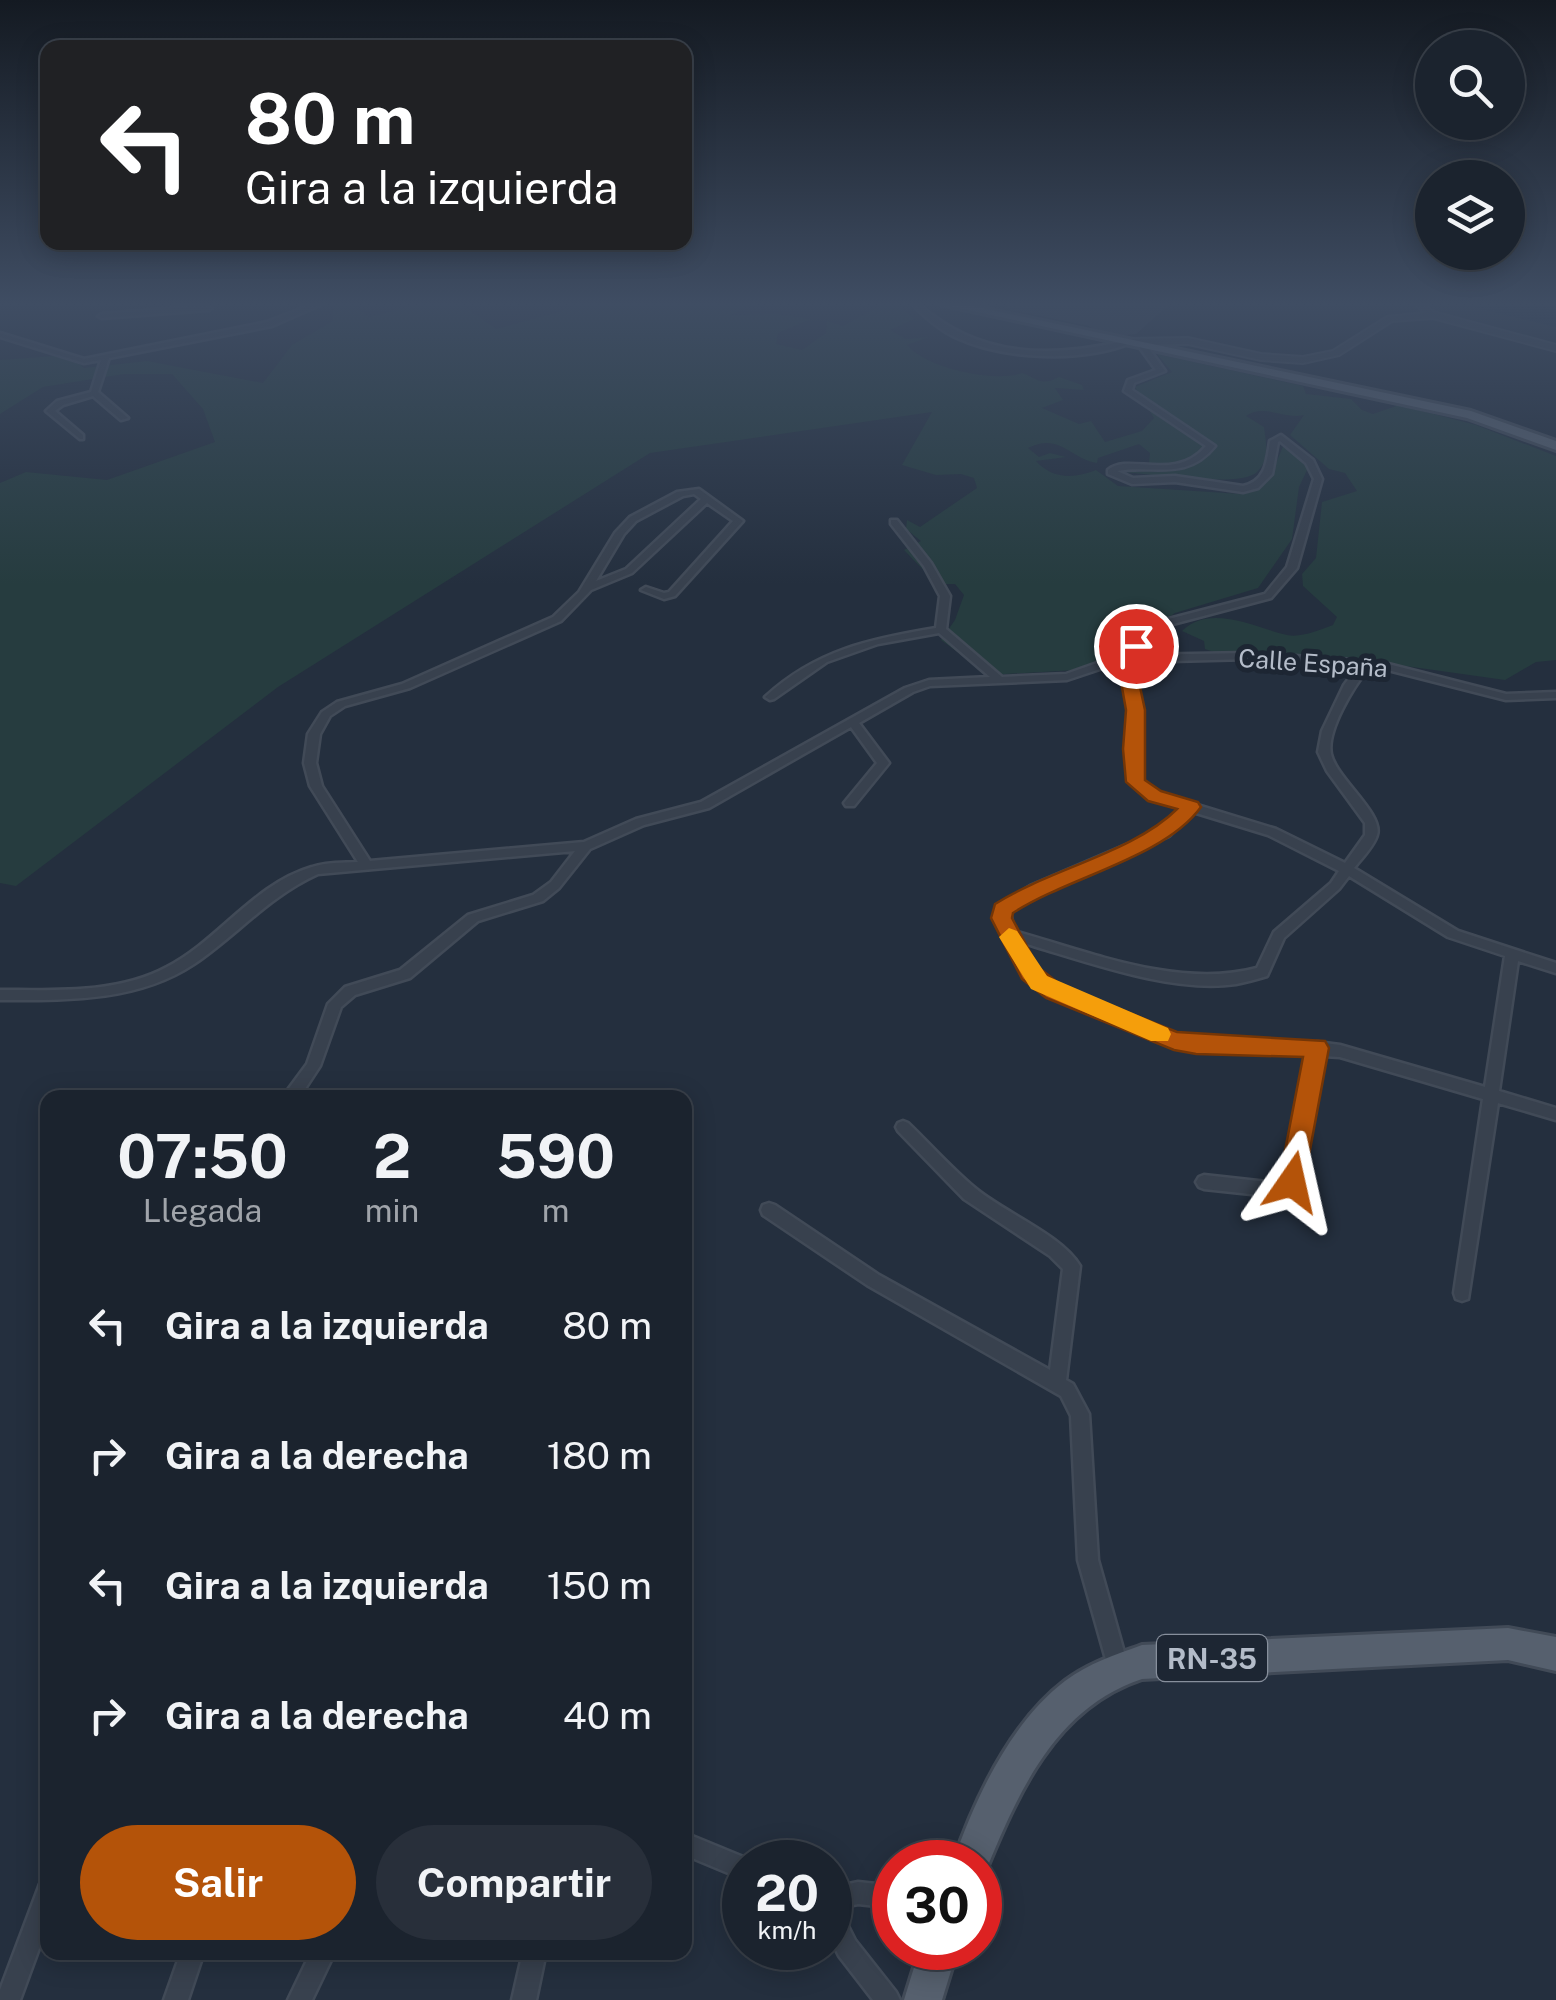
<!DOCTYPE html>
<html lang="es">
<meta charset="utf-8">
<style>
:root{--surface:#1b232e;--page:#282f3a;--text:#f1f3f6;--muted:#a0a4aa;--line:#39404a;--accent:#b45309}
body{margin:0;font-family:"Public Sans",sans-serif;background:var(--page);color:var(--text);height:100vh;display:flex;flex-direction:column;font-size:38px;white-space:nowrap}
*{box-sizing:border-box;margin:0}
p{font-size:32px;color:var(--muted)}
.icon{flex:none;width:55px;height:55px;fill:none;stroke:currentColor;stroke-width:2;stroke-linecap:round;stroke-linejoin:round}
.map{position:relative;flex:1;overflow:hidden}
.details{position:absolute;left:40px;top:1090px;width:652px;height:870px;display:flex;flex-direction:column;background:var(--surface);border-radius:20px;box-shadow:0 5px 25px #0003,0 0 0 2px var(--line)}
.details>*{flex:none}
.top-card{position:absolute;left:40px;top:40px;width:652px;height:210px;border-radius:20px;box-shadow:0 5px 25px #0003,0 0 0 2px var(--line);background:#202124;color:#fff;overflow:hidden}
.controls{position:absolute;left:1415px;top:30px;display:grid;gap:20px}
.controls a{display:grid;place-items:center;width:110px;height:110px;border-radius:50%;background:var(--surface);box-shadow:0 5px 25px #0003,0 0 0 2px var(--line);font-size:50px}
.speed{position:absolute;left:722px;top:1840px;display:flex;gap:20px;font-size:50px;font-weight:700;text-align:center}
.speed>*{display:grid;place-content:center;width:130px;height:130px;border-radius:50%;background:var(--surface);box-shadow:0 5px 25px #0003,0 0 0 2px var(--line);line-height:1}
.speed small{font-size:25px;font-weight:400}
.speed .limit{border:15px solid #d22;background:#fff;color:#111}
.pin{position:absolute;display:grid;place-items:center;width:85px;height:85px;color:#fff;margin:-42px;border:5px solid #fff;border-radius:50%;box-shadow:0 2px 10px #0007}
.me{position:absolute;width:110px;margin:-55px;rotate:11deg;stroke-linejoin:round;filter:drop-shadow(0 0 8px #0008)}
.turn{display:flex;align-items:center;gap:35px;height:210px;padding:0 40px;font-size:45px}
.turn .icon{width:130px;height:130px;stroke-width:2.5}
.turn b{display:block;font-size:70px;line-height:85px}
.eta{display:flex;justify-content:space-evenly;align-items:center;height:170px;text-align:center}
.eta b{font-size:60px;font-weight:700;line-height:70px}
.action{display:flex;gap:20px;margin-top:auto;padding:20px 40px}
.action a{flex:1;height:115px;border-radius:60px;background:var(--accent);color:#fff;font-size:40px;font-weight:700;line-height:115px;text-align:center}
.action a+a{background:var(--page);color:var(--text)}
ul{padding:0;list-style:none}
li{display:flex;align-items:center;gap:30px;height:130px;padding:0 40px}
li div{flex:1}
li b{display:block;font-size:38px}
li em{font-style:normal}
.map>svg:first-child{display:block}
</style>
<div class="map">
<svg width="1556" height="2000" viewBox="0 0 1556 2000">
<rect width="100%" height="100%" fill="#242f3e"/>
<path fill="#323c4b" d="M1009 304H1170L1136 334 1114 336 1097 333 1089 326 1006 309Z"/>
<path fill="#263c3f" d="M333 304H352L369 317 419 304H461L496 329 559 312 575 304H753L731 315 777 314 811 319 778 333 776 344 802 350 826 333 827 321 843 326 883 304H897L914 319 890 330 906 339 929 337 907 345C926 368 993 383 1022 373 1037 378 1041 387 1059 377L1082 385 1084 390 1055 388 1063 400 1042 408 1079 424 1091 421 1105 442 1142 431 1154 418 1135 387 1172 372 1157 354 1303 386 1306 394 1351 399 1362 410 1373 414 1399 405 1476 425 1556 456V660L1536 662 1505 680 1384 663 1263 653 1220 654 1205 649 1204 641 1182 631C1210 603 1256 628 1287 635 1301 638 1319 630 1333 625L1337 617 1303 586 1302 574 1316 558 1322 502 1357 491 1345 473 1329 469 1290 435 1304 415C1285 420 1264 403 1246 416L1264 427C1266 442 1270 460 1257 472 1241 488 1150 474 1124 472H1139L1149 463 1150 453 1139 444 1098 458 1097 463C1070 459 1060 432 1028 448L1039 457 1050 453 1066 457 1036 461C1052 479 1074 479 1096 470L1118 486 1241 494 1269 480 1284 444 1309 466 1299 487 1292 539 1258 588 1175 613 1108 660 1077 670 989 675 941 640 955 620 964 595 955 584H937L904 550 921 541 906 529 907 520 920 527 977 488 974 478 961 474 936 475 902 465 932 412 650 453 278 687 16 886 0 883V483L26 472 107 480 215 442 203 409 172 374H124L43 387 0 414V360L68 355 84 368 147 361 263 383 292 345 333 321Z"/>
<path fill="#17263c" d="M1461 304 1556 307V327Z"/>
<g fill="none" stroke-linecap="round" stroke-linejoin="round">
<defs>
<g id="minor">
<path d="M178 304H196L212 308 209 310 102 318 98 316 102 314 190 307Z"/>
<path d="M313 304H322L272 326 109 358 98 392 128 418 121 420 93 396 63 405 55 411 83 435V439H80L46 411 57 401 91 392 101 360 84 363 0 337V333L84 359 267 322Z"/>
<path d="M912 304H919C980 359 1053 358 1129 340L1133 342C1084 363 1003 360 955 337 938 329 925 317 912 304Z"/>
<path d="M1415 304H1422L1437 315 1431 316Z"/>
<path d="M1139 343H1145L1165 371 1134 383 1132 390 1215 446C1186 482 1153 464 1117 471L1133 478 1175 476 1243 486C1266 481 1267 461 1270 441L1281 435 1313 460 1322 479 1297 568 1271 598 1169 625 1136 655 1250 653 1366 661 1388 664 1506 694 1556 692V698L1506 700 1388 670 1368 669C1354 686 1326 731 1331 754 1336 778 1384 814 1377 835 1374 846 1361 859 1354 868L1458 931 1556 963V973L1518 961 1499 1091 1556 1108V1120L1498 1103 1468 1299 1462 1301 1456 1299 1454 1293 1483 1099 1340 1057 1323 1056 1297 1187 1279 1197 1204 1189 1199 1187 1196 1182 1199 1177 1204 1175 1277 1183 1285 1178 1308 1055 1196 1051 1174 1046 1034 986 1001 934 997 910 998 907 1030 886 1161 830 1182 809C1162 802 1133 797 1127 773L1131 710 1121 662 1067 680 930 686 913 692 859 723 889 763 854 806H846L844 803 877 763 851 727 709 808 644 825 590 849 559 888 543 901 478 921 410 978 355 995 341 1007 320 1066 299 1098H275L277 1094 287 1091 307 1064 328 1004 345 987 400 970 468 915 533 895 551 882 575 851 318 874C269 896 237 935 194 964 137 1002 66 1000 0 1000V990C55 990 117 994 167 967 219 940 254 884 312 867 326 862 343 863 358 862L310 786 304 763 308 734 322 712 337 702 402 684 553 617 579 592 615 533 630 517 677 492 699 489 743 521 675 596 664 599 641 590 646 587 664 593 669 592 733 521 707 503 632 573 591 590 561 621 410 688 345 706 330 716 320 734 316 763 322 786 370 861 584 842 636 819 701 802 905 688 929 680 990 677 939 633 878 644 827 662 774 699 770 700 765 697C816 650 870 639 936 628L940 596 924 566 891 524V520H897L931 563 950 596 946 629 1002 677 1066 674 1114 657 1123 656 1161 621 1265 594 1287 567 1314 479 1306 463 1280 441 1278 442 1272 474 1258 488 1243 492 1175 482 1132 484 1108 474V470C1129 452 1175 483 1206 446L1124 391 1128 380 1156 370 1138 345ZM694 494 701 499 626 569 596 581 624 534 636 521 683 496ZM1250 659 1357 668 1344 685 1322 731 1318 752 1327 771 1365 823V835L1345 863 1276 829 1158 793 1140 780 1139 773 1141 710 1132 662ZM1193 812 1268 835 1339 871 1331 883 1274 932 1257 968C1179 989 1089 952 1014 931L1010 912 1038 892 1169 836ZM1349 876 1448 937 1505 956 1485 1087 1340 1045 1317 1042 1312 1044 1196 1039 1176 1035 1044 978 1020 942C1083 960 1171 994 1236 984 1246 982 1257 979 1267 976L1284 938 1339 889Z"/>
<path d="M903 1121 908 1123C930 1144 951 1168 975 1188 1003 1212 1062 1235 1080 1266L1066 1380 1073 1384 1089 1414 1098 1560 1129 1670 1126 1677 1119 1680 1112 1677 1109 1670 1078 1560 1071 1416 1061 1396 867 1285 763 1215 761 1210 763 1205 769 1203 775 1205 879 1275 1050 1370 1063 1269 1050 1256 964 1199 898 1131 896 1127 898 1123Z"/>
<path d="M685 1833 753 1861 745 1862V1880L685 1855Z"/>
<path d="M48 1881V1924L20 2000H0V1990L37 1892 40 1884Z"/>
<path d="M858 1882 895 1886V1908L858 1904 839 1908 855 1940 896 1992 900 2000H873L839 1956 830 1938V1888Z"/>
<path d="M181 1952H204L188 2000H164Z"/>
<path d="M311 1952H335L312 2000H288Z"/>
<path d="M523 1952H546L536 2000H512Z"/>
</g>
<path id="tertiary" d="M1433 312 1556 345V351L1433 318 1392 321 1339 355 1303 363 1261 360 1188 344 1129 345 1124 342 1129 339 1188 338 1261 354 1303 357 1333 351 1387 317Z"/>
<g id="primary">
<path d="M940 304H962L1471 411 1556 441V450L1467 418Z"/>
<path d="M1508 1628 1556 1637V1671L1508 1660 1142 1679C1054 1708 1017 1795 984 1875L980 1876V1862H953C975 1799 1010 1723 1065 1681 1089 1663 1115 1655 1142 1645Z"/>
<path d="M920 1948H958L942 2000H904Z"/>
</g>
</defs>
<use href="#minor" stroke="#414a57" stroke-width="5"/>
<use href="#tertiary" stroke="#414a57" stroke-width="4"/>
<use href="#primary" stroke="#414a57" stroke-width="6"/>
<use href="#minor" fill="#38414e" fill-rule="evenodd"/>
<use href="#tertiary" fill="#38414e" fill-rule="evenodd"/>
<use href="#primary" fill="#56606e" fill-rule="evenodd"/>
</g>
<linearGradient id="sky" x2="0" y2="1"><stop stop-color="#141a22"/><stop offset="0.52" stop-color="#3f4d63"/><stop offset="1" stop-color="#3f4d63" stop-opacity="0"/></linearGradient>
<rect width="1556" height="584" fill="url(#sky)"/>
<path fill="#b45309" stroke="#753606" stroke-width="2.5" d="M1136 641 1145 646 1134 659 1145 710V780L1161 791 1198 802 1201 807C1164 858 1068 877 1013 913L1012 918 1038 967 1062 986 1177 1032 1325 1041 1329 1048 1304 1182 1301 1190 1292 1194 1282 1190 1279 1182 1303 1057 1196 1054 1174 1050 1046 998 1022 979 991 918 995 904C1050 869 1134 852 1177 809L1148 801 1126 782 1123 749 1126 710 1117 659Z"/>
<path fill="#f59e0b" d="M1009 928 1017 931 1047 976 1168 1028 1171 1034 1168 1041H1151L1031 989 999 937Z"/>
<g text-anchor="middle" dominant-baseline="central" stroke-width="10" stroke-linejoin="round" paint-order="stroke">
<g font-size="25" fill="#b4bcc9" stroke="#1d2633">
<text transform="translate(1313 663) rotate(4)">Calle España</text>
</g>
<rect fill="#1d2633" stroke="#878f9c" stroke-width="2.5" x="1157" y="1635" width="110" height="46" rx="8"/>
<g font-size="28" font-weight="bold" fill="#b4bcc9">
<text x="1212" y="1658">RN-35</text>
</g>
</g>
</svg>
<div class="controls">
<a><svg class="icon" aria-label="search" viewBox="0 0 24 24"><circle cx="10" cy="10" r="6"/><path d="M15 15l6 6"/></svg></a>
<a><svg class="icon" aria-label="layers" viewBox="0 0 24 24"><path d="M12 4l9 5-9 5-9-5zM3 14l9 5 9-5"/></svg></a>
</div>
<div class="speed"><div>20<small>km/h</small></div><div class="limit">30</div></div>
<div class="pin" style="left:1136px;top:646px;background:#d93025"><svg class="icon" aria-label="arrive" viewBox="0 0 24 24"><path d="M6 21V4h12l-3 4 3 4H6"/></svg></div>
<svg class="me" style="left:1292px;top:1182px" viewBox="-20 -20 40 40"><path d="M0-17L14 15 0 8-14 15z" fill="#b45309" stroke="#fff" stroke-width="4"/></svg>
<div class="top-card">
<div class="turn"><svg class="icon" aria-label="left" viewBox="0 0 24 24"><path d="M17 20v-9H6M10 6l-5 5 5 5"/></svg><div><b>80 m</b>Gira a la izquierda</div></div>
</div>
<section class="details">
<div class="eta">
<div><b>07:50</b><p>Llegada</p></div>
<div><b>2</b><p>min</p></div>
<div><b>590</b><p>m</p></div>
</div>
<ul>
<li><svg class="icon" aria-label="left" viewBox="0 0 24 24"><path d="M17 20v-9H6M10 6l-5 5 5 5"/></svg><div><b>Gira a la izquierda</b></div><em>80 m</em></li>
<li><svg class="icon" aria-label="right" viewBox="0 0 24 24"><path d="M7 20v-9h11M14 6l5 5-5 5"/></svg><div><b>Gira a la derecha</b></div><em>180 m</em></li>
<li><svg class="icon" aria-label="left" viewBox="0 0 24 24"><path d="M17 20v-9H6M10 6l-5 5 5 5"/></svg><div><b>Gira a la izquierda</b></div><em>150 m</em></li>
<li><svg class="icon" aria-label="right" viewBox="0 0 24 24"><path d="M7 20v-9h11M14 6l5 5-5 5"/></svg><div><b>Gira a la derecha</b></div><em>40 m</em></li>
</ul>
<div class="action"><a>Salir</a><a>Compartir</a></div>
</section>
</div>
